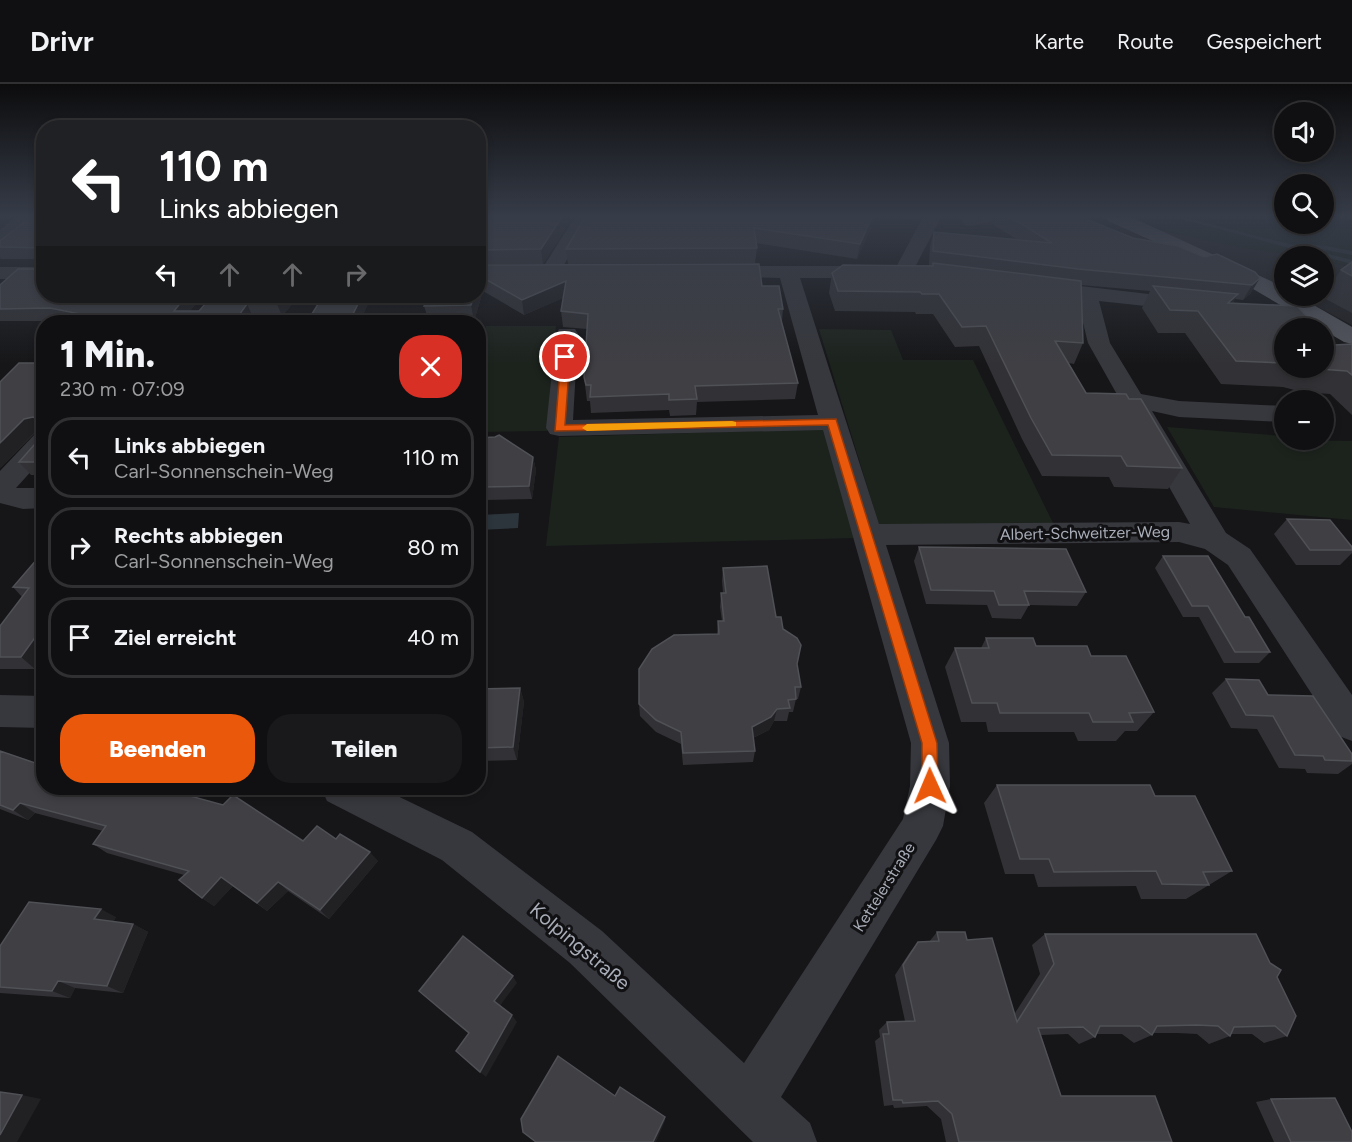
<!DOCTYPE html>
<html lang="de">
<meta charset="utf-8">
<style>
:root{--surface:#101012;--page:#19191b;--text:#f1f3f6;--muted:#9c9d9f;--line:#303032;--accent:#ea580c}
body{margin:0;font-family:Figtree,sans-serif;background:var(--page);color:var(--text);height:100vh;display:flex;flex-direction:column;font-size:22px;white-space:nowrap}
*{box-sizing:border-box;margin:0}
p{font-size:20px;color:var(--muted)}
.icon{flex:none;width:33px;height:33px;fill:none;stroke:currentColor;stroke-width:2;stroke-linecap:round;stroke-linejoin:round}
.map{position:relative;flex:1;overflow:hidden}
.details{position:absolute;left:36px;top:231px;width:450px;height:480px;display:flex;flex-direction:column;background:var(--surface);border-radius:24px;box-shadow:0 3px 9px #0003,0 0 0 2px var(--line)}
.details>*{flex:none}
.guide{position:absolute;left:36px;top:36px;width:450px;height:183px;border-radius:24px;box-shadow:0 3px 9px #0003,0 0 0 2px var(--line);background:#202124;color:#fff;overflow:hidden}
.fabs{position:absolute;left:1274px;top:18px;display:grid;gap:12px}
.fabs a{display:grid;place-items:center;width:60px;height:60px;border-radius:50%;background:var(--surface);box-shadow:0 3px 9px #0003,0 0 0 2px var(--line);font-size:30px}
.pin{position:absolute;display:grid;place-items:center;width:51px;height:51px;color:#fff;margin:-26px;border:3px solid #fff;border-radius:50%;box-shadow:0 2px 6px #0007}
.me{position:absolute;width:66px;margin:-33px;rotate:359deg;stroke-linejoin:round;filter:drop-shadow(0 0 4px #0008)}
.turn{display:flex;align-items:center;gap:21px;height:126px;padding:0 24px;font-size:27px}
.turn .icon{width:78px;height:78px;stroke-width:2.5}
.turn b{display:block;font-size:42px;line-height:51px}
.lanes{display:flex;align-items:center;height:57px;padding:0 24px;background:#0003;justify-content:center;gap:30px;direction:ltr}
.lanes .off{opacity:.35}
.round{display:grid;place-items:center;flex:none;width:63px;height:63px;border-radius:24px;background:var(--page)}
.summary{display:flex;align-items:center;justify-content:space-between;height:102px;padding:0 24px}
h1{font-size:36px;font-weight:800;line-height:45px}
.primary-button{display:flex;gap:12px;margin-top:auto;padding:12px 24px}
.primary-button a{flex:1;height:69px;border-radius:24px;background:var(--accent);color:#fff;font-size:24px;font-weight:800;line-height:69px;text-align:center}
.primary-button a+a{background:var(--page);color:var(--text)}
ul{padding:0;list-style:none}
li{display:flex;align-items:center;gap:18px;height:81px;margin:0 12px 9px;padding:0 12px;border:3px solid var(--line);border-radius:24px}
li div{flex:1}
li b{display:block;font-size:22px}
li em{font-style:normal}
header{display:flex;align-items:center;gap:36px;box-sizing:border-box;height:84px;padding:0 30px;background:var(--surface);border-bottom:2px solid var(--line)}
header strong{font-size:28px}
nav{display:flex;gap:33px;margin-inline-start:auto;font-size:21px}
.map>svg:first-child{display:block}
</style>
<header>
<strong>Drivr</strong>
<nav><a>Karte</a><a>Route</a><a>Gespeichert</a></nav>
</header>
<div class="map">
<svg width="1352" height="1058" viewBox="0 0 1352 1058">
<rect width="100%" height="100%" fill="#161618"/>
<g fill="#222225">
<path d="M1161 147 1297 172H1284V206Z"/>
<path d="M1323 177 1352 183V241L1297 212H1323Z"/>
</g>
<g fill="#1c231d">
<path d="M1124 133H1284V140H1323V133L1352 137V183L1323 177V172C1265 172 1179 153 1124 133Z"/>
<path d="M486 242H556L547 347 479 348 478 267Z"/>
<path d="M819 245 891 246 903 276H973L1054 441H879Z"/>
<path d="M1167 343 1284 352V356L1352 357V436L1214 423Z"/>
<path d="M825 345 856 454 546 462 559 353Z"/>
</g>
<path fill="#2c353c" d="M519 429 518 444 479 446V431Z"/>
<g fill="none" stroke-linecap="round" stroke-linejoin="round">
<g fill="#2c353c" fill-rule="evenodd">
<path d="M1174 133H1183L1297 162 1321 161 1352 167V171L1321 165 1297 166Z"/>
<path d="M1308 165 1352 176V180L1306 168V166Z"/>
</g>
<g fill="#37383d" fill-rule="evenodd">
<path d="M16 133H36L7 160 0 162V146Z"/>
<path d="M575 133H593L557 192H543L540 188Z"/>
<path d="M923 133H941L911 191H897L894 187Z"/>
<path d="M964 133H997L994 137 971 142 965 141 962 137Z"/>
<path d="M714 182H879L886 184 889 188 886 192 879 194H800L879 440 1179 438 1190 440 1088 259 1077 214 1030 207 1027 203 1030 199 1037 197 1200 216 1203 221 1200 226 1192 227 1099 217 1110 259 1141 310 1179 317 1284 322V338L1179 333 1152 327 1226 449 1250 465 1352 611V657L1339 652 1228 481 1205 465 1179 458 886 461 949 659 950 702 943 742 936 756 781 1013 810 1039 817 1058H753L570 879 442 776 327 717 321 704H381L472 748 602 847 744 979 903 735 910 702 911 659 823 346 559 352 550 350 546 344 556 250 559 245H575L578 250 573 336 818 331 780 194 707 192 704 188 707 184Z"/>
<rect x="0" y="183" width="44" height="12"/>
<path d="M44 348V373L16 404H44V424L23 425 0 419V387L35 350Z"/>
<path d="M0 611 44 612V644L0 643Z"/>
</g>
<path fill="#53555c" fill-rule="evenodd" d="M1105 133H1131L1273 198 1284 204V212H1298L1352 243V260L1344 258 1229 191 1108 137Z"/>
</g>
<g fill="#323236">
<path d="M44 133V212H202L190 227H199L212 212H299L282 232 253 233 249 238H67L58 237H0V201L38 185 37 175H1L0 174V157Z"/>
<path d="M478 133H573L543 180H478Z"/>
<path d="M585 133H876L857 175 756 159 757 164 755 179 568 180 566 165Z"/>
<path d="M903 133H921L919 136Z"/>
<path d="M994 133H1081L1133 154 1255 188 1251 209 1243 216 1235 215 1233 219 1284 244V284H1323L1334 261 1352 260V331L1330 310 1302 308 1283 303 1221 300 1185 249H1158L1142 224 1150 207 1081 201 1083 259 1074 280 1069 279 1086 309 1182 384 1168 405 1114 403 1109 393 1042 392 1022 355 979 262 955 263 933 230H916L915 228 835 227 829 209 832 189 929 181 930 162 934 148 1018 156 992 140Z"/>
<path d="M1352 178V229L1322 213 1341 186Z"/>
<path d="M478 181 762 202 783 225 782 238 798 299 795 315 697 318 696 331 670 332 669 326 591 329 590 317H587L584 293 587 245 563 243 561 227 563 214 524 231 483 207 474 237H429L424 222Z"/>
<path d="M44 279V391H31L19 378 35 360 36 348 0 384Z"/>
<path d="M478 354 533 373 536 386 532 415 484 416 481 403 482 400H478Z"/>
<path d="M1287 435 1352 463V469L1340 481H1296L1274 450Z"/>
<path d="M919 463 1086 508 1077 522 1029 521 1021 535 992 534 987 521 926 520 914 477Z"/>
<path d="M44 467V573L35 585H0V542L22 513 13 503Z"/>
<path d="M1163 472 1245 533 1270 568 1259 579H1224L1199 533H1183L1155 484Z"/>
<path d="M723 484 776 533 783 545 797 581 801 603 798 615H796L793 628H789L787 637H774L769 646 753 654 755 667 753 678 683 681 681 660 656 648 640 632 639 620 717 550 718 537H722L720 523 721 509H723L722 497Z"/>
<path d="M986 554 1091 572 1154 628 1137 647H1125L1116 657H1078L1074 648H988L986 638H961L945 583 955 564H981Z"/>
<path d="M1226 595 1268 611 1352 670V680L1338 690 1307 689 1305 685 1279 684 1257 645 1231 644 1212 609Z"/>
<path d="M520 604 524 618 517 676 478 677V605Z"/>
<path d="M0 667 44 704H181L177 708 303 757 336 755 378 777 329 835 288 807 267 827 233 802 214 822 202 814 184 791 107 769 93 760 103 747 35 729 28 736 0 725Z"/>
<path d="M997 701 1155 712 1232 787 1186 815H1141L1136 802 1038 803 1034 790H1005L984 719Z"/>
<path d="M116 833 113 838 133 840 148 848 123 909 75 904 70 914 0 909V862Z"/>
<path d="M937 848 967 856 1015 929 1040 890 1032 861 1045 850 1277 893 1287 952 1264 959 1252 950H1231L1230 952 1209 960 1197 950 1177 949H1153L1152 951 1134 959 1122 950H1096L1095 953 1079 960 1068 950 1041 951 1061 1012 1172 1058H946L941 1035 927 1022 894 1024 893 1021 884 1022 875 957 880 953 879 946 887 938 905 937 895 891 910 868 918 858H929Z"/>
<path d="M1271 1015 1352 1058H1274L1256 1018Z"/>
</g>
<g fill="#212124">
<path d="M562 133H573L543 180 541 165Z"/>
<path d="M872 133H876L857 175 860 160Z"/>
<path d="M480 192 483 207 474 237 471 221 474 212H478V196Z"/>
<path d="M1260 194 1251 209 1243 216 1252 201Z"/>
<path d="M566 197 568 212 524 231 522 216Z"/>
<path d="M1238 210 1225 232 1228 219Z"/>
<path d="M186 212H202L181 238 174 227Z"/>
<path d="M284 212H299L282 232 277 220Z"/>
<path d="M362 212H372L360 238H349Z"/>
<path d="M247 220 253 233 249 238H234Z"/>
<path d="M33 333 44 346 35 348 0 384V359L24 335Z"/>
<path d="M533 373 536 386 532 415 529 402Z"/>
<path d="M44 547V573L35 585 21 573 39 548Z"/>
<path d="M520 604 524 618 517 676 513 663Z"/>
<path d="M777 625 774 637 769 646 750 655 752 643Z"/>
<path d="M161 704H181L173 714Z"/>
<path d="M20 719 35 729 28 736 13 726Z"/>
<path d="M370 768 378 777 329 835 320 826Z"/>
<path d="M221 793 233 802 214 822 202 814Z"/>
<path d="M278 798 288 807 267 827 257 819Z"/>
<path d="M101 825 116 833 110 844 94 835Z"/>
<path d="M133 840 148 848 123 909 107 902Z"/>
<path d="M513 892 517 899 499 923 494 917Z"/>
<path d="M58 897 75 904 70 914 52 907Z"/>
<path d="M512 931 517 938 486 993 480 988Z"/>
<path d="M22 1011 41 1015 17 1058H0V1051Z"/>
<path d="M665 1033V1037L656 1058H653Z"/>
</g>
<g fill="#3f3f44" stroke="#4f5156" stroke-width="1.5">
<path d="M31 133H44V164L0 163V157Z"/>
<path d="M478 133H562L541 165 478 166Z"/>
<path d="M585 133H872L860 160 754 144 757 164 566 165Z"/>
<path d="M1010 133H1081L1133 154 1178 162 1204 173 1217 170 1255 188 1260 194 1252 201 1078 185 933 167 934 148 1052 159Z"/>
<path d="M44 164V212H186L174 227H199L212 212H284L277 220H247L234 238H120L50 224 0 225V201L18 185H38L37 169Z"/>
<path d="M1352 178V192L1341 186Z"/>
<path d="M933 179 1081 197 1083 259 1055 257 1086 309 1126 310 1129 315H1141L1182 384 1127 382 1121 372 1052 371 1031 334 986 242 962 243 939 210H922L920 208 838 207 832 189 843 181 933 182Z"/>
<path d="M759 180 762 202H779L783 225H778L798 299 695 302 697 315 669 316V310L590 313 591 301H586L584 293 588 230 561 227 566 197 522 216 480 192 478 196V181Z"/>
<path d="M1153 202 1238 210 1228 219 1297 222 1318 244H1284V279L1236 277 1198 227 1170 226Z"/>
<path d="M323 212H362L349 238H307Z"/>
<path d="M429 212H474L471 221 424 222Z"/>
<path d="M1323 250 1334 261 1352 260V291L1347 287 1319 285 1312 284H1323Z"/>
<path d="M19 279H44V378H19L35 360 36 335 33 333 24 335 0 359V298Z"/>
<path d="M499 351 533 373 529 402 481 403 484 386 478 387V354L495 353Z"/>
<path d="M1287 435 1330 436 1352 463V466H1310Z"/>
<path d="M919 463 1066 465 1086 508 1024 507 1029 521H999L994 507 931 506Z"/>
<path d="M44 467V547L39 548 21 573H0V542L29 504 13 503Z"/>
<path d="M1163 472H1208L1245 533H1249L1270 568H1235L1208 522H1192Z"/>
<path d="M767 482 776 533H781L783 545 797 554 801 561 797 580 801 603H795L796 615 788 616 790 624 777 625 771 633 752 643 755 667 683 669 681 648 656 636 639 620V585L652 565 674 551 719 550 718 537H724L721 509H726L723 484Z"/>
<path d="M986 554H1033L1036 562H1087L1091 572H1126L1154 628 1129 629 1133 638H1093L1089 629H1000L997 619H972L955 564H989Z"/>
<path d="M1226 595 1259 596 1268 611 1313 612 1352 670V677L1325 676 1323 672 1295 671 1273 632 1246 631Z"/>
<path d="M520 604 513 663 478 664V605Z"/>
<path d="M0 667 44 682V704H161L223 721 233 711 303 757 317 742 336 755 340 750 370 768 320 826 278 798 257 819 221 793 202 814 179 796 189 787 93 760 106 742 20 719 13 726 0 721Z"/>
<path d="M997 701H1150L1155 712H1195L1232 787 1203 788 1209 801 1162 800 1156 787 1054 788 1049 775H1020Z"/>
<path d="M29 818 101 825 94 835 133 840 107 902 58 897 52 907 0 903V862Z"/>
<path d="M937 848H965L967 856 992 854 1017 938 1054 880 1045 850H1256L1270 879 1281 886 1277 893 1296 932 1287 952 1275 942 1234 943 1230 952 1218 942 1197 941 1157 942 1152 951 1140 942H1100L1095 953 1083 943 1038 944 1061 1012H1155L1172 1058H959L952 1030 938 1017 903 1019 902 1016H893L883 950H889L887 938 915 937 903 881 918 858 939 857Z"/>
<path d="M463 852 513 892 494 917 512 931 480 988 456 967 469 949 419 907Z"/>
<path d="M558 972 615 1012 620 1003 665 1033 653 1058H536L523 1048 521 1035Z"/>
<path d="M0 1008 22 1011 0 1051Z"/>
<path d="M1335 1014 1352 1048V1058H1291L1271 1015Z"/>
</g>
<linearGradient id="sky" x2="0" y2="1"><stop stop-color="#0c0c0d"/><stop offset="0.47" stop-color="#363c48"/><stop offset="1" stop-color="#363c48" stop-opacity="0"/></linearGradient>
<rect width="1352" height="281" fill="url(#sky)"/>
<path fill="#ea580c" stroke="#983908" stroke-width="1.5" d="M565 271 570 273 565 341 836 335 937 659 938 702 936 707 930 709 925 707 922 702V659L828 341 555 347 561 273Z"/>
<path fill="#f59e0b" d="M732 337 736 338V342L587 347 582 344 587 340Z"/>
<g text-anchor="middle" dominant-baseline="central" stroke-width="6" stroke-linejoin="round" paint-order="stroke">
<g font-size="16" fill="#a8adb8" stroke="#111113">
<text transform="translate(1085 449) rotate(-1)">Albert-Schweitzer-Weg</text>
<text transform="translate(884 803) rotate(-58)">Kettelerstraße</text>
</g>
<g font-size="20" fill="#a8adb8" stroke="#111113">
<text transform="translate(580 862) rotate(40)">Kolpingstraße</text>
</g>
</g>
</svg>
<div class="fabs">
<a><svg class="icon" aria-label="sound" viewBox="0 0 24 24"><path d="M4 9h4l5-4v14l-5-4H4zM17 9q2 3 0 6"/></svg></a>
<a><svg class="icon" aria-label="search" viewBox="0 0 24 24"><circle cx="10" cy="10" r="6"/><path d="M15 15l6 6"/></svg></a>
<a><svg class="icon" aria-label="layers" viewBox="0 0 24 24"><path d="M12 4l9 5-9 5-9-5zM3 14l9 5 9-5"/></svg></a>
<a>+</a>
<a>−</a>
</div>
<div class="pin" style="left:565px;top:273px;background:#d93025"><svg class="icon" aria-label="arrive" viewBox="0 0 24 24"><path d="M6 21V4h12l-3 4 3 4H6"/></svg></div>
<svg class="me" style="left:930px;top:702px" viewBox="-20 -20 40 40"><path d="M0-17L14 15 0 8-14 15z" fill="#ea580c" stroke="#fff" stroke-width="4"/></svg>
<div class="guide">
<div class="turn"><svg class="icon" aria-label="left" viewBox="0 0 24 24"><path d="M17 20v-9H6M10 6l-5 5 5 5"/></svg><div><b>110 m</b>Links abbiegen</div></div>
<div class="lanes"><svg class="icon" aria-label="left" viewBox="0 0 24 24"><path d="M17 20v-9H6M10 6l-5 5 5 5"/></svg><svg class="icon off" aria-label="ahead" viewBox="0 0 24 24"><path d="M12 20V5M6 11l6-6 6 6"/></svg><svg class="icon off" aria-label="ahead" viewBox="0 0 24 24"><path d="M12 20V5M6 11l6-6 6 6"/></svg><svg class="icon off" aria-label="right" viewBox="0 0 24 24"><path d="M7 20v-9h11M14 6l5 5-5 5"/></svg></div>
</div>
<section class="details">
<div class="summary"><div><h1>1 Min.</h1><p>230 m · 07:09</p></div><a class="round" style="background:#d93025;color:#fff"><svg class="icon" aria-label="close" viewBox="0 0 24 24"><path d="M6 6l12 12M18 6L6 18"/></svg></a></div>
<ul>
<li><svg class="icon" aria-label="left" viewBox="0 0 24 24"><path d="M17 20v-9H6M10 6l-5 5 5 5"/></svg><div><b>Links abbiegen</b><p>Carl-Sonnenschein-Weg</p></div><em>110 m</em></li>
<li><svg class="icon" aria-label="right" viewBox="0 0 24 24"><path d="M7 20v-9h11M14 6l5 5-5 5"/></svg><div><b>Rechts abbiegen</b><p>Carl-Sonnenschein-Weg</p></div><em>80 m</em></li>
<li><svg class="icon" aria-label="arrive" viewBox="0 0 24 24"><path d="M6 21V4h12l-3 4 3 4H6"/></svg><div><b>Ziel erreicht</b></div><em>40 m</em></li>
</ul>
<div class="primary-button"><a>Beenden</a><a>Teilen</a></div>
</section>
</div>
